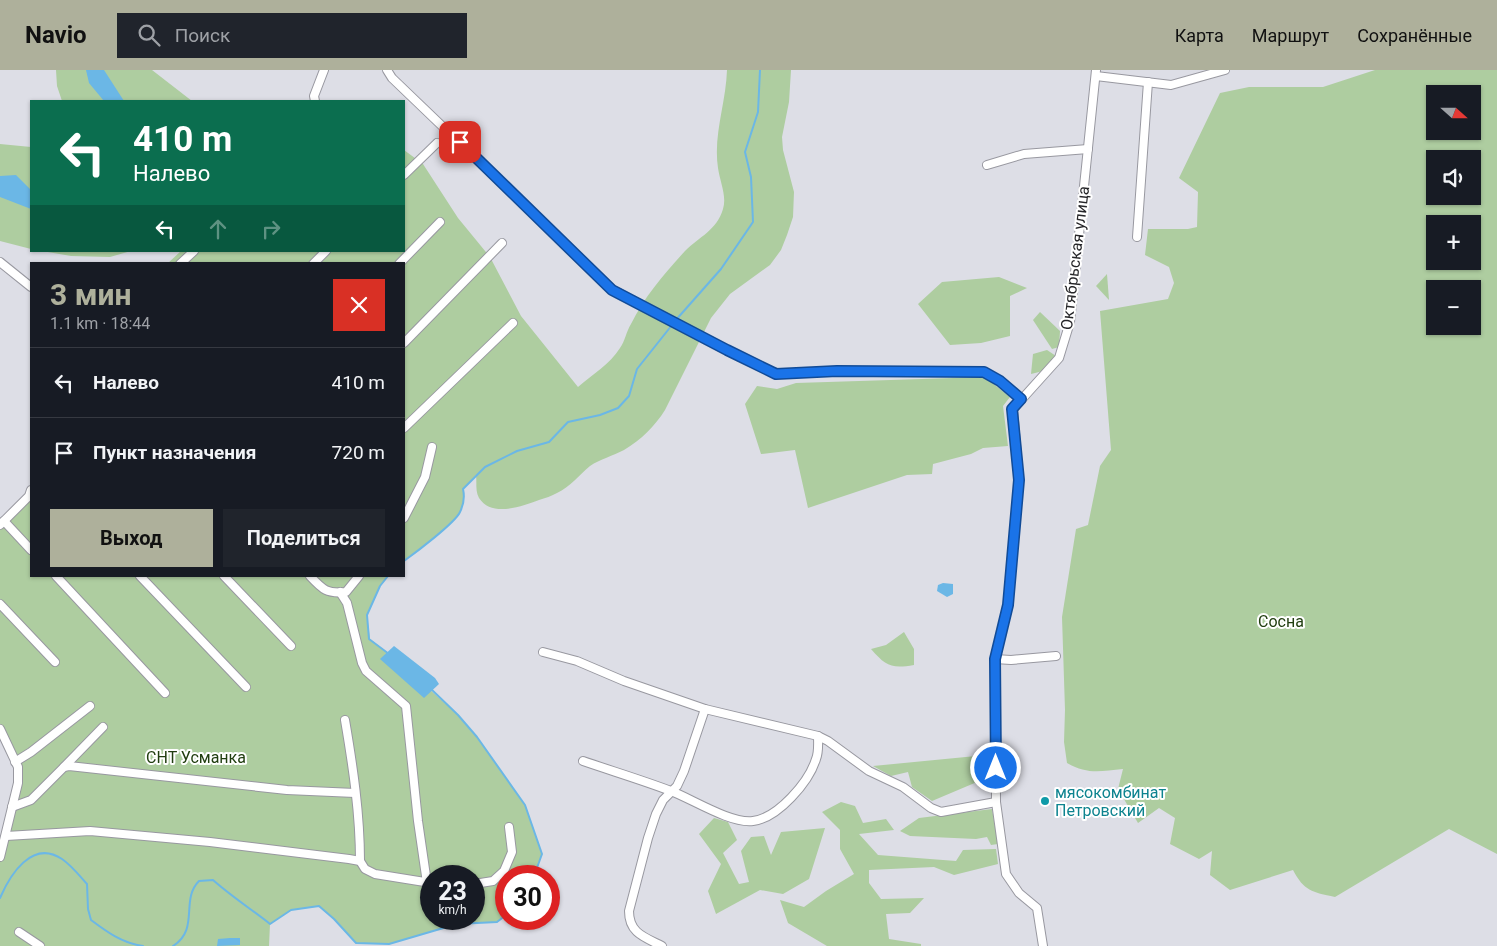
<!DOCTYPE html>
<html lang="ru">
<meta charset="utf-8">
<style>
:root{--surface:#171b24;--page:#20242c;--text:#f1f3f6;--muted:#9ea1a6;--line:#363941;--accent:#aeb09b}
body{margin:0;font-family:Roboto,sans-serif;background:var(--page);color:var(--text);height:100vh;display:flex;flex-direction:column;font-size:19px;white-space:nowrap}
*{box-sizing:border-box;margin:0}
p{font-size:16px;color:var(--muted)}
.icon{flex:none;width:28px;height:28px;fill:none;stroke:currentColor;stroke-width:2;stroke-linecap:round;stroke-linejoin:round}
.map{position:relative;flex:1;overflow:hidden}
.details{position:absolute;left:30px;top:192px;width:375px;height:315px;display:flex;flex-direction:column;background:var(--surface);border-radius:0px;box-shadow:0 1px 4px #0004}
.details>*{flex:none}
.banner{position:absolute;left:30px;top:30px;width:375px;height:152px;border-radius:0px;box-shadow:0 1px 4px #0004;background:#0b6e4f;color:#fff;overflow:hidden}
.needle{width:32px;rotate:111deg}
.tools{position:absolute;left:1426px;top:15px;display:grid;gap:10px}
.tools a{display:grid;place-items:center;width:55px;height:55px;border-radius:0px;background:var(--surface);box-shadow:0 1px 4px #0004;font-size:25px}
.speed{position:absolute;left:420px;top:795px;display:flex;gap:10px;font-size:25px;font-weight:700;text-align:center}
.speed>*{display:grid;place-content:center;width:65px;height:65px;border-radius:50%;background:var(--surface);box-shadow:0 1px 4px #0004;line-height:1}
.speed small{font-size:12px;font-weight:400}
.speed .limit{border:8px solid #d22;background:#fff;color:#111}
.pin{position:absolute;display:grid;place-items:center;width:42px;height:42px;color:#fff;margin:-21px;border-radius:10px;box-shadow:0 2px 8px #0006}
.me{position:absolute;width:55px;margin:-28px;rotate:0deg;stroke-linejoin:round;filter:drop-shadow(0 0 4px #0008)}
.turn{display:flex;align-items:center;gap:18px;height:105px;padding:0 20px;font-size:22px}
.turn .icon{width:65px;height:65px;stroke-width:2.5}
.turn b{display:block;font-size:35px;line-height:42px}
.lanes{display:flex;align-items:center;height:48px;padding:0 20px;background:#0003;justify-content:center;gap:25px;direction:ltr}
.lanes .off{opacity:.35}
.round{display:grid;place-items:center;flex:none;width:52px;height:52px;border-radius:0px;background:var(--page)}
.headline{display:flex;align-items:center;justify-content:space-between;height:85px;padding:0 20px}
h1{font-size:30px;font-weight:700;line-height:38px;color:var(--accent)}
.primary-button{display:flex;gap:10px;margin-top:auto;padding:10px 20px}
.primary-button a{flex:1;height:58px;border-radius:0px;background:var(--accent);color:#111;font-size:20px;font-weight:700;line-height:58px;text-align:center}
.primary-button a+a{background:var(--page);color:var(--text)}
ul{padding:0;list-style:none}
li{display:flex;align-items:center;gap:15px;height:70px;padding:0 20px;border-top:1px solid var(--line)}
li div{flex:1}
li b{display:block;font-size:19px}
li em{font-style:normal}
header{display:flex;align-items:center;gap:30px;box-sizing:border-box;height:70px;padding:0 25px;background:var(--accent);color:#111}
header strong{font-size:24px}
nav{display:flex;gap:28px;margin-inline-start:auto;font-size:18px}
.search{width:350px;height:45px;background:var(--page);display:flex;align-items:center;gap:12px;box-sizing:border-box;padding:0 18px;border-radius:0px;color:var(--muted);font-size:19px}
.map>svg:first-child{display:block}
</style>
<header>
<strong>Navio</strong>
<div class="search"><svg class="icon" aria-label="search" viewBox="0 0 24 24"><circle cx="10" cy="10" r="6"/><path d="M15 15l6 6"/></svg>Поиск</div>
<nav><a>Карта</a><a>Маршрут</a><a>Сохранённые</a></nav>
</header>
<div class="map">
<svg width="1497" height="876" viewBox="0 0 1497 876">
<rect width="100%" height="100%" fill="#dddee6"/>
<g fill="#aecda0" fill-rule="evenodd">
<path d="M56 0H152L192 31H62L57 16Z"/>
<path d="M727 0H791L789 32 782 67 783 80 794 122 793 147 787 165 781 180 770 195 730 224 711 248 665 340C655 356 641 370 624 380 613 386 600 389 590 396 579 405 570 417 557 423 552 426 545 428 539 430 522 436 492 448 479 428 475 421 477 412 476 405L463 419C465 428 464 434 460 442 455 453 415 483 404 491V194H167L181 181H404V80L423 94 458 148 490 187 521 246 578 317C592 305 610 294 620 278 625 271 626 262 631 254 645 226 664 204 685 181 699 167 717 160 723 139 727 126 720 112 718 98 713 65 726 33 727 0Z"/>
<path d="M1375 0H1497V784L1449 759 1335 827C1312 822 1304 821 1293 800L1230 820 1210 805 1212 781 1199 789 1170 774 1175 748 1159 738 1138 753 1118 719 1123 699C1101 701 1088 705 1067 693L1064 672 1065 640 1062 547 1076 459 1088 455 1100 396 1111 380 1100 241 1168 229 1174 213 1169 197 1145 185 1148 159H1188L1197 157 1198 122 1179 108 1220 23 1249 17H1323ZM1435 24H1472V61H1435ZM1435 89H1472V126H1435ZM1435 154H1472V191H1435ZM1435 219H1472V256H1435Z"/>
<path d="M0 74 31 77V179L0 171Z"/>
<path d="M42 181H131L110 187 71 186Z"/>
<path d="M1107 204 1109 230 1096 216Z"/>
<path d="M999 207 1027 218 1010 226V266L981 273 950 275 918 234 942 212Z"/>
<path d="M1040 242 1060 261 1059 277 1052 279 1033 250Z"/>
<path d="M1047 280 1056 286 1043 301 1031 304 1033 284Z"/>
<path d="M985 307 1010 327 1003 336 1008 376 983 378 971 384 933 394 932 404 907 405 808 438 795 380 761 384 745 334 757 316 777 319 796 313Z"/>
<path d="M31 411V506H388L380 516 367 545 370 569 399 592 458 645 477 667 525 735 542 784 534 806H506V845L497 852 457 854 389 874 356 873 334 849 318 836 291 840 270 854 269 876H0V774L16 713V697L0 664V450L28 423ZM431 806H474V849H431Z"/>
<path d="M904 562 914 579V595C891 599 886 596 871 579L886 575Z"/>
<path d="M976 686 977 712 932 731 912 717 908 702 891 706 873 696Z"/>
<path d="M841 732 855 736 863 753 886 749 894 760 859 764 878 785 956 791 963 780 996 779 998 794 954 805 934 797 869 800V813L881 829 924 828 910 843 886 844 889 869 921 874V876H827L788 853 780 830 804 837 826 821 854 804 840 779V760L822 742Z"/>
<path d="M992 739 998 774 991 775 987 767 976 769 910 766 900 761 919 748Z"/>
<path d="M714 748 728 752 737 770 723 783 739 814 749 812 741 781 751 767 764 766 771 785 781 762 825 758 809 809 783 824 760 820 716 844 708 821 721 794 699 764Z"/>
</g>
<g fill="#6bb7e6">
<path d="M86 0H104L124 31H104L89 13Z"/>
<path d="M16 105 31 120V139L0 127V106Z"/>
<path d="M943 513 953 514V524L947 527 937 521 938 515Z"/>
<path d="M394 576 435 608 439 614 424 628 380 589Z"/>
<path d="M230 868H240V875L217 876 218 869Z"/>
</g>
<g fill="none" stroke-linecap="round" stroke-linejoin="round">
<g stroke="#6bb7e6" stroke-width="2">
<path d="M675 251 721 199 753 152 751 107 745 82 758 42 760 0"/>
<path d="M404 491C415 483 455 453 460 442 464 434 465 428 463 419L485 397 517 381 549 372 568 352 600 345 618 338 629 326 637 299 672 255"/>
<path d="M388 506 380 516 367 545 369 569 389 584"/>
<path d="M431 619 458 645 477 667 525 735 542 784 534 806"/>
<path d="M0 828C10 805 32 769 62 789 71 795 79 805 87 814L88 839 91 850C107 862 122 873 143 876"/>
<path d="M173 876C200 859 180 830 199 811L213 810C231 826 251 839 270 854L291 840 319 836 334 849 356 873 389 874 457 854 497 852 506 845"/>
</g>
<defs>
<g id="minor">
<path d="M387 0 392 8 613 220 727 280 776 304 837 301 984 302 1000 311 1021 329"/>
<path d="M1096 6 1171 15 1225 0"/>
<path d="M315 31 314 26 324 0"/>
<path d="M987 95 1024 84 1088 79"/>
<path d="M404 105 437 73"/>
<path d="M1137 167 1148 12"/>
<path d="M0 192 31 217"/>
<path d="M180 194 194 181"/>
<path d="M313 194 326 181"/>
<path d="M399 194 440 152"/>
<path d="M404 273 502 173"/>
<path d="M404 358 513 253"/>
<path d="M404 448 425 407 432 377"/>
<path d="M4 451 31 480"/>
<path d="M0 455 29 426 31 420"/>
<path d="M56 506 165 623"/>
<path d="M140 506 246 617"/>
<path d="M224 506 291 576"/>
<path d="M310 506C323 520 327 524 346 522L359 506"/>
<path d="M340 522 347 533 362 593 366 601 406 636 418 751 427 813"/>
<path d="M0 534 55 592"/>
<path d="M543 582 577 591 624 611 705 639 818 666 828 671 869 701 903 717 931 738 941 742 996 732"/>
<path d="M995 589 1011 590 1056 586"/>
<path d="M345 650C353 697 360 744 360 791"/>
<path d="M0 659 18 697V713L0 787"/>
<path d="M583 691C612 701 642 710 671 721 692 729 731 754 753 751 778 748 809 712 816 689 819 682 818 673 818 666"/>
<path d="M15 692 31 682 90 636"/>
<path d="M64 697 103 657"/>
<path d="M12 737 31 730 64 697 69 696 287 720 355 723"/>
<path d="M6 766 90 761 210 772 349 789 360 791 365 799 375 804 431 813"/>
<path d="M474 814 493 811 504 801 512 782 509 757"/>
<path d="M19 862 40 876"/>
<path d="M662 876C644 867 629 863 629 841L648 768 656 744 663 730 677 716 684 701 705 639"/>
<path d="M1043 876 1037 838 1019 823 1006 804 996 732 995 589 1008 535 1019 410 1013 339 1059 288 1070 252 1096 0"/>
</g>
</defs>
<use href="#minor" stroke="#9898a0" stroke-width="10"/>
<use href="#minor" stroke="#fff" stroke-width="8"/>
</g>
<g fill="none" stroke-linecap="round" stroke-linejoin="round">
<defs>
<path id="route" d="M460 72 612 220 727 280 776 304 837 301 984 302 1000 311 1021 329 1012 339 1019 410 1008 535 995 589 996 698"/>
</defs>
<use href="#route" stroke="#114b97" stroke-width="12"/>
<use href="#route" stroke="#1a73e8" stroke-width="9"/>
</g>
<circle fill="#0f9aa8" stroke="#fff" stroke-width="2" cx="1045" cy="731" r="5"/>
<g text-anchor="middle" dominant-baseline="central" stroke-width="4" stroke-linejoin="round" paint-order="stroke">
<g font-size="16" fill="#262629" stroke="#fff">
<text transform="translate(1075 188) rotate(-83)">Октябрьская улица</text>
</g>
<g font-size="16" fill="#213e10" stroke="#fff">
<text x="1281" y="551">Сосна</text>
<text x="196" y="687">СНТ Усманка</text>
</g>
<g font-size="16" fill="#0d838f" stroke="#fff" text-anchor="start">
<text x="1055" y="722">мясокомбинат<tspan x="1055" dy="18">Петровский</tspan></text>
</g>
</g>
</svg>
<div class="tools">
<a><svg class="needle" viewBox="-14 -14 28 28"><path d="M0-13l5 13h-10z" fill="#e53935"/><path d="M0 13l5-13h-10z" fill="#9ea1a6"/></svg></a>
<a><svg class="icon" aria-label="sound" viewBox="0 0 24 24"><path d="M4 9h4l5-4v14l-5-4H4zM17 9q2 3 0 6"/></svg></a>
<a>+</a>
<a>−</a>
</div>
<div class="speed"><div>23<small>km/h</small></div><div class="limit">30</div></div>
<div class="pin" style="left:460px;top:72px;background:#d93025"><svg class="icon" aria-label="arrive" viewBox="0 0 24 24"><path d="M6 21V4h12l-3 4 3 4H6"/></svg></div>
<svg class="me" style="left:996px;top:698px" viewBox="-20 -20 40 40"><circle r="17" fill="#1a73e8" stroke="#fff" stroke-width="3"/><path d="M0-11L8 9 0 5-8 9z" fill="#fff"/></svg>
<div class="banner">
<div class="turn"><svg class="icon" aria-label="left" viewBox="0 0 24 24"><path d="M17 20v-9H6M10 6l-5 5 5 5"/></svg><div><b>410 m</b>Налево</div></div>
<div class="lanes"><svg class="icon" aria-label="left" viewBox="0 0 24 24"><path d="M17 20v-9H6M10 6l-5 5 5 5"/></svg><svg class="icon off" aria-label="ahead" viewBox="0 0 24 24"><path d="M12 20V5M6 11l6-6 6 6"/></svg><svg class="icon off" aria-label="right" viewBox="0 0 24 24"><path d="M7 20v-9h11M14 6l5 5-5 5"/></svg></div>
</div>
<section class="details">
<div class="headline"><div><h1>3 мин</h1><p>1.1 km · 18:44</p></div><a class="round" style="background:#d93025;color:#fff"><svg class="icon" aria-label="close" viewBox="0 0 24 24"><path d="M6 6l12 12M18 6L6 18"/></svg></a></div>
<ul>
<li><svg class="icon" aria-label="left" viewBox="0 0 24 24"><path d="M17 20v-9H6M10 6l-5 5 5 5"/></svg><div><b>Налево</b></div><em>410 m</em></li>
<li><svg class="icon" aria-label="arrive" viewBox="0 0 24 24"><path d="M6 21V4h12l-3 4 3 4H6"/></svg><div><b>Пункт назначения</b></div><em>720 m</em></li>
</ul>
<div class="primary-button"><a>Выход</a><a>Поделиться</a></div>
</section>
</div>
